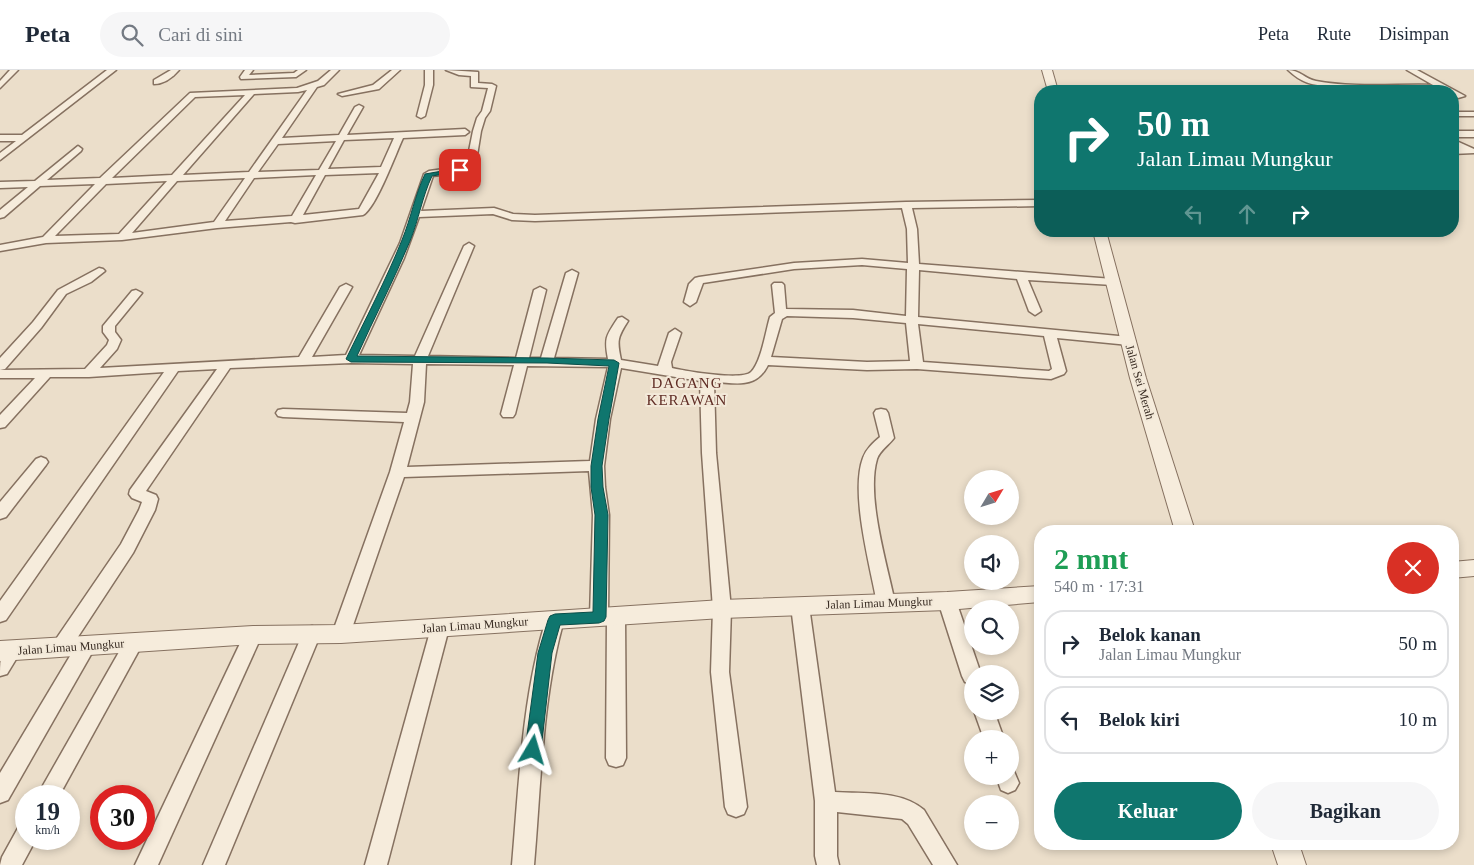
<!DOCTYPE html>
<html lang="id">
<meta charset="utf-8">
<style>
:root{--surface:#fff;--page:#f6f6f7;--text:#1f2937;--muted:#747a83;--line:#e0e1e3;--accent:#0f766e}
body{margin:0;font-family:Georgia,serif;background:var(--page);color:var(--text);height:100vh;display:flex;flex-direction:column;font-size:19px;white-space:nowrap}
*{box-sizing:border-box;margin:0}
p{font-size:16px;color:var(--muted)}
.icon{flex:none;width:28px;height:28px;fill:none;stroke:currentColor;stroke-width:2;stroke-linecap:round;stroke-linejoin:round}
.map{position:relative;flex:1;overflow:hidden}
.sheet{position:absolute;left:1034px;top:455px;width:425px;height:325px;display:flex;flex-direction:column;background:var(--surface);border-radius:20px;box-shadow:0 2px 8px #0003}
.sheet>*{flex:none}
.guide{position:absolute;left:1034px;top:15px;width:425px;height:152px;border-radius:20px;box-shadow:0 2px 8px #0003;background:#0f766e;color:#fff;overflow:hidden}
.needle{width:32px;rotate:52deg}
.buttons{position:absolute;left:964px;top:400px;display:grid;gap:10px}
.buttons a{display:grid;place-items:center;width:55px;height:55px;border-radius:50%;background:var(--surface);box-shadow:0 2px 8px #0003;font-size:25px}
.speed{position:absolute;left:15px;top:715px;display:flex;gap:10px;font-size:25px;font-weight:700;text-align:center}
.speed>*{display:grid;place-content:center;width:65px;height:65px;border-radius:50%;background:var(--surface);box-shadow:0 2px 8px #0003;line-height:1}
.speed small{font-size:12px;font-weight:400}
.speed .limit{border:8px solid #d22;background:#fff;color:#111}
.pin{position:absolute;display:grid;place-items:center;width:42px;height:42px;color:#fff;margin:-21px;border-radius:10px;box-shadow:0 2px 8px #0006}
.me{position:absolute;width:55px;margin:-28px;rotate:7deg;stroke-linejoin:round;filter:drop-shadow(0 0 4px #0008)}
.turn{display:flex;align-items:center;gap:18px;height:105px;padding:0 20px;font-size:22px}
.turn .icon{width:65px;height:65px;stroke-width:2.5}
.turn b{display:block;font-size:35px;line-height:42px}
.lanes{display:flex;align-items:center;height:48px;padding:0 20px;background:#0003;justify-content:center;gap:25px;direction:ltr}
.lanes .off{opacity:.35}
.round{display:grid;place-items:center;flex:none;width:52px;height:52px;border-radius:26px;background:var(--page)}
.summary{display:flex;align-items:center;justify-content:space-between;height:85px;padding:0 20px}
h1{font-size:30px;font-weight:800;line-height:38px;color:#1e9e55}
.cta{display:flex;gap:10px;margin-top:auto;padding:10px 20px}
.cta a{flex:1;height:58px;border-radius:30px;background:var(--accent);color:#fff;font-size:20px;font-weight:800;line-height:58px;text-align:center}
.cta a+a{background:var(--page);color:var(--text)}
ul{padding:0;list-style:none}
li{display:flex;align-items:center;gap:15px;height:68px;margin:0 10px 8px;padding:0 10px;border:2px solid var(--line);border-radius:20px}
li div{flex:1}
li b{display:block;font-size:19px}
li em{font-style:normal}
header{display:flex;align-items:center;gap:30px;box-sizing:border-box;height:70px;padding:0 25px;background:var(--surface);border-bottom:1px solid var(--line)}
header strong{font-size:24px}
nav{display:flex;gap:28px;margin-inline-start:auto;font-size:18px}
.search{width:350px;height:45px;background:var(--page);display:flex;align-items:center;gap:12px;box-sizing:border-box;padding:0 18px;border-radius:28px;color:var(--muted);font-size:19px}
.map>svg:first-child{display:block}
</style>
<header>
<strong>Peta</strong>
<div class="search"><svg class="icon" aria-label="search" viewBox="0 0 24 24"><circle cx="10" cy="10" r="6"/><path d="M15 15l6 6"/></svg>Cari di sini</div>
<nav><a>Peta</a><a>Rute</a><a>Disimpan</a></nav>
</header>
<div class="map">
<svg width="1474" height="795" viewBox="0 0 1474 795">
<rect width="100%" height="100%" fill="#ebdeca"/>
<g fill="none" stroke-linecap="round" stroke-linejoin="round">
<defs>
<g id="minor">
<path d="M10 0H18L0 18V11Z"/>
<path d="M107 0H116L0 90V83L16 71H0V65H22Z"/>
<path d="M171 0H179C173 7 164 14 154 14V10Z"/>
<path d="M245 0H253L249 5 294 3 298 0H306L296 7 241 9 240 7Z"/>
<path d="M331 0H339L324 15 317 17 282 68 339 65 355 37 359 35 363 37 347 65 465 59 469 62 465 65 403 68C396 83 376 138 363 145L295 153 291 152 217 158 122 170 46 173 0 181V175L43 167 95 114 40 116 4 147 0 148V140L28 117 0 118V112L35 111 78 76 82 79 81 81 47 110 100 108 190 23 297 18 318 11ZM307 20 249 102 183 105 254 24 298 22ZM245 25 172 105 112 108 195 27ZM394 68 381 97 328 99 344 70ZM336 71 319 100 258 102 278 74ZM379 103 359 139 303 145 325 105ZM316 105 292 146 225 151 254 108ZM245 108 214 152 132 163 177 111ZM167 111 119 164 55 166 106 114Z"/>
<path d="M392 0H400L379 19 342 26 338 24 373 15Z"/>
<path d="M425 0H433V15L425 46 421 48 417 46 425 15Z"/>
<path d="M446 0 478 2V13L492 14 496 16 490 41 485 48 481 61 475 98 470 101 433 106 421 141 494 138 513 144 535 145 906 132 1040 130V136L912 138 917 159 919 194 1113 209 1119 212 1113 215 1028 210 1041 241 1035 245 1029 241 1017 209 919 200 918 247 1129 267 1135 271 1129 275 1057 268 1066 301 1064 304 1051 309 917 299 867 300 768 295C756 319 737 313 714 312L716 383 731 539 729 602 747 737 744 744 736 747 728 744 725 737 711 602 713 539 702 383 700 311 621 298 610 349 604 396 605 417 609 445 608 544 610 541 616 539 622 541 625 546 626 688 623 695 616 697 609 695 606 688 607 549 605 552 599 554 593 552 590 547 593 445 589 401 404 407 350 564 347 569 341 571 335 569 332 564 390 402 404 352 283 347 278 346 276 343 278 340 283 339 407 343 410 332 413 294 351 293 230 298 146 421 156 425 158 429 155 440 133 483 68 582 61 585 54 582 52 577 54 572 121 474 139 440 142 432 132 428 129 424 130 420 217 299 178 301 6 550 0 552V531L164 302 89 307H50L5 357 0 358V345L35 308H0V300L85 299 107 275 109 270 103 262V256L132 221 136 220 142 223 115 256V262L121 270 117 279 100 298 299 287 340 217 346 214 352 217 312 287 346 285 400 173 424 104 429 101 466 96 473 61 477 48 482 41 488 18 471 17V6L459 5ZM902 138 907 159 908 193 862 189 794 193 699 207 695 208 689 214 684 232 690 236 696 232 703 213 794 199 862 195 907 199 906 246 853 240 786 239 784 215 782 213H774L772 215 775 243 770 247C766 260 761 293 751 302 742 311 685 301 672 298L671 292 681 263 675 259 669 263 658 296 621 290C617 271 617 268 628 251L622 247 618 248C606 266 604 268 608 289L554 288 578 203 572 200 566 203 541 288H529L546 220 540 217 534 220 516 288 428 286 474 176 469 173 464 176 415 286 359 285 404 188 419 147 493 144 512 150 535 151ZM787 246 853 248 906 253 910 291 867 292 771 287 782 249ZM918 254 1044 266 1052 299 1049 301 923 292ZM426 294 514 295 501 344 503 347H513L515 344 527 296 608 297 596 349 590 391 407 397 424 332Z"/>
<path d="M1288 0C1300 0 1305 9 1316 11 1354 18 1395 14 1433 15L1407 0H1417L1465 26 1458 28 1452 25V21L1442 19 1357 18 1361 21C1353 21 1348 19 1341 18 1318 14 1307 18 1288 0Z"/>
<rect x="1452" y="42" width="22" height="4"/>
<rect x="1452" y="61" width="22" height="6"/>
<path d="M1452 69 1474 79V83L1452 84V78H1459L1452 75Z"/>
<path d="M99 198 103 199 105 201 91 212 66 224 41 258 5 299 0 300V288L33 252 58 220Z"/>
<path d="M881 339 886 340 888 343 894 368C889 375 880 380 877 389 866 426 887 494 895 533L892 538 886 540 880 538 877 533C870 495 850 423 863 388 866 379 873 373 880 367L874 343 876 340Z"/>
<path d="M41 387 46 389 48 392 46 395 6 447 0 449V432L36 389Z"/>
<path d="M947 524 953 526 956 531 981 604H972V614L965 612 962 606 938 531 941 526Z"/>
<path d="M800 529 806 531 809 536 835 722C864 724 901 720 924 740L957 795H933L908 754 902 749 837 742V786L839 795H817L815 786V731L791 536 794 531Z"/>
<path d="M555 543 561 545 564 550C542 626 541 716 534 795H512C519 715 522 626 546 550L549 545Z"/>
<path d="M440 551 446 553 449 558 387 795H365L431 558 434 553Z"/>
<path d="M312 556 318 558 321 563 225 795H203L303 563 306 558Z"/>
<path d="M253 558 259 560 262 565 158 795H135L244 565 247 560Z"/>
<path d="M134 565 141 568 143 573 59 726H37L127 568Z"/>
<path d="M86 568 93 571 95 576 93 581 8 730 0 733V703L79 571Z"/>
<path d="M12 573 19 576 21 581 7 604 0 606C0 592 0 579 12 573Z"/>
<path d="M974 641H994L1004 669H984Z"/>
<path d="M1010 698 1013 699 1019 713 1015 720 1008 723 1001 720 996 706H1010Z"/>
<path d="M26 755V769H36L22 795H0L2 787 18 758Z"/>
</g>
<g id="tertiary">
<path d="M1042 0H1052L1058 21H1048Z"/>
<path d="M1093 161H1106L1146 308 1195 461H1175L1130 308Z"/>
<path d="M1474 490V506L1452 508V492Z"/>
<path d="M1040 516V532L947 540 722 548 341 573 253 574 0 591V571L253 556 341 555 722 530 947 522Z"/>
<path d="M1271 774H1299L1306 795H1278Z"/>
</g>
</defs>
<use href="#minor" stroke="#867160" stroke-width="3"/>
<use href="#tertiary" stroke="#867160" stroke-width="2"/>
<use href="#minor" fill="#f6ecdc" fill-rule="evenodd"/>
<use href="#tertiary" fill="#f6ecdc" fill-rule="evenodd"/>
</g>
<path fill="#0f766e" stroke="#0a4d48" d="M460 98H462V101L432 106C422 127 419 149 410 171 394 210 374 248 357 286L547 288 614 290 619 293 609 349 602 396 603 417 608 445 606 547 604 551 599 553 560 555 552 583 541 680 538 686 533 688 527 686 525 680 538 583 548 550 550 546 555 544 593 542 595 445 591 417V396L598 349 609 296 547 293 351 292 346 289C365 250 386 210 402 170 411 148 415 125 425 104Z"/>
<g text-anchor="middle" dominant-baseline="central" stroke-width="4" stroke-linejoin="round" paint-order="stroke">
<g font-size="12" fill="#382b22" stroke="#f3e9d9">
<text transform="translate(1140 312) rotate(74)">Jalan Sei Merah</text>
<text transform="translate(879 533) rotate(-2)">Jalan Limau Mungkur</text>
<text transform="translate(475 555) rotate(-4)">Jalan Limau Mungkur</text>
<text transform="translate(71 577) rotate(-4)">Jalan Limau Mungkur</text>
</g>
<g font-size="15" letter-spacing="1" fill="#602d25" stroke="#f3e9d9">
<text x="687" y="313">DAGANG<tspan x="687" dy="17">KERAWAN</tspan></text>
</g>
</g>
</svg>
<div class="buttons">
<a><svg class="needle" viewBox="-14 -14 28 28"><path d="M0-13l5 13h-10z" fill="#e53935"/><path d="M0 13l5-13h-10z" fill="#747a83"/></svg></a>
<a><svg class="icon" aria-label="sound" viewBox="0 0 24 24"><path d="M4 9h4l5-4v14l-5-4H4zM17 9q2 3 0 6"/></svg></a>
<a><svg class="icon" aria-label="search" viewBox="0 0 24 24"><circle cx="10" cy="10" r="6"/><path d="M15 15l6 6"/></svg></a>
<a><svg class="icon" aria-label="layers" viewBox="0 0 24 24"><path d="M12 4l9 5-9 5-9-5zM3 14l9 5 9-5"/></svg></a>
<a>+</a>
<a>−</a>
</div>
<div class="speed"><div>19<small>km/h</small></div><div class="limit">30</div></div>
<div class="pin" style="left:460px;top:100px;background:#d93025"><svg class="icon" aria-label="arrive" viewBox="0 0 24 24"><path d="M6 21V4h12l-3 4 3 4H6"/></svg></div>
<svg class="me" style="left:533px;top:680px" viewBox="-20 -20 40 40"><path d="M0-17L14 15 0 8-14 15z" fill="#0f766e" stroke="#fff" stroke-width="4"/></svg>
<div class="guide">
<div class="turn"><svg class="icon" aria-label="right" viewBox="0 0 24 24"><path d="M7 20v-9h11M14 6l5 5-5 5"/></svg><div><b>50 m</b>Jalan Limau Mungkur</div></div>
<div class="lanes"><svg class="icon off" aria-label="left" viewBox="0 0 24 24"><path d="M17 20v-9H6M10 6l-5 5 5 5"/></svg><svg class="icon off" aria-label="ahead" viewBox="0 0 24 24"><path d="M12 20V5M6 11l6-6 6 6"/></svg><svg class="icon" aria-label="right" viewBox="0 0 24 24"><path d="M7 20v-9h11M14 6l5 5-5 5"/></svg></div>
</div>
<section class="sheet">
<div class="summary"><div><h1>2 mnt</h1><p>540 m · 17:31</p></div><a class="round" style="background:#d93025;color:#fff"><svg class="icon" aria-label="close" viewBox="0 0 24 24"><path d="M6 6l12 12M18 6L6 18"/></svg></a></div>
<ul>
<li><svg class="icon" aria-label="right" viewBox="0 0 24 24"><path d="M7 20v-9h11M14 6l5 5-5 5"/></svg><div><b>Belok kanan</b><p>Jalan Limau Mungkur</p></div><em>50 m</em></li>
<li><svg class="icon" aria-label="left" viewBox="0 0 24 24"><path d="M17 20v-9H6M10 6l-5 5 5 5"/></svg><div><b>Belok kiri</b></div><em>10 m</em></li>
</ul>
<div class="cta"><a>Keluar</a><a>Bagikan</a></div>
</section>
</div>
